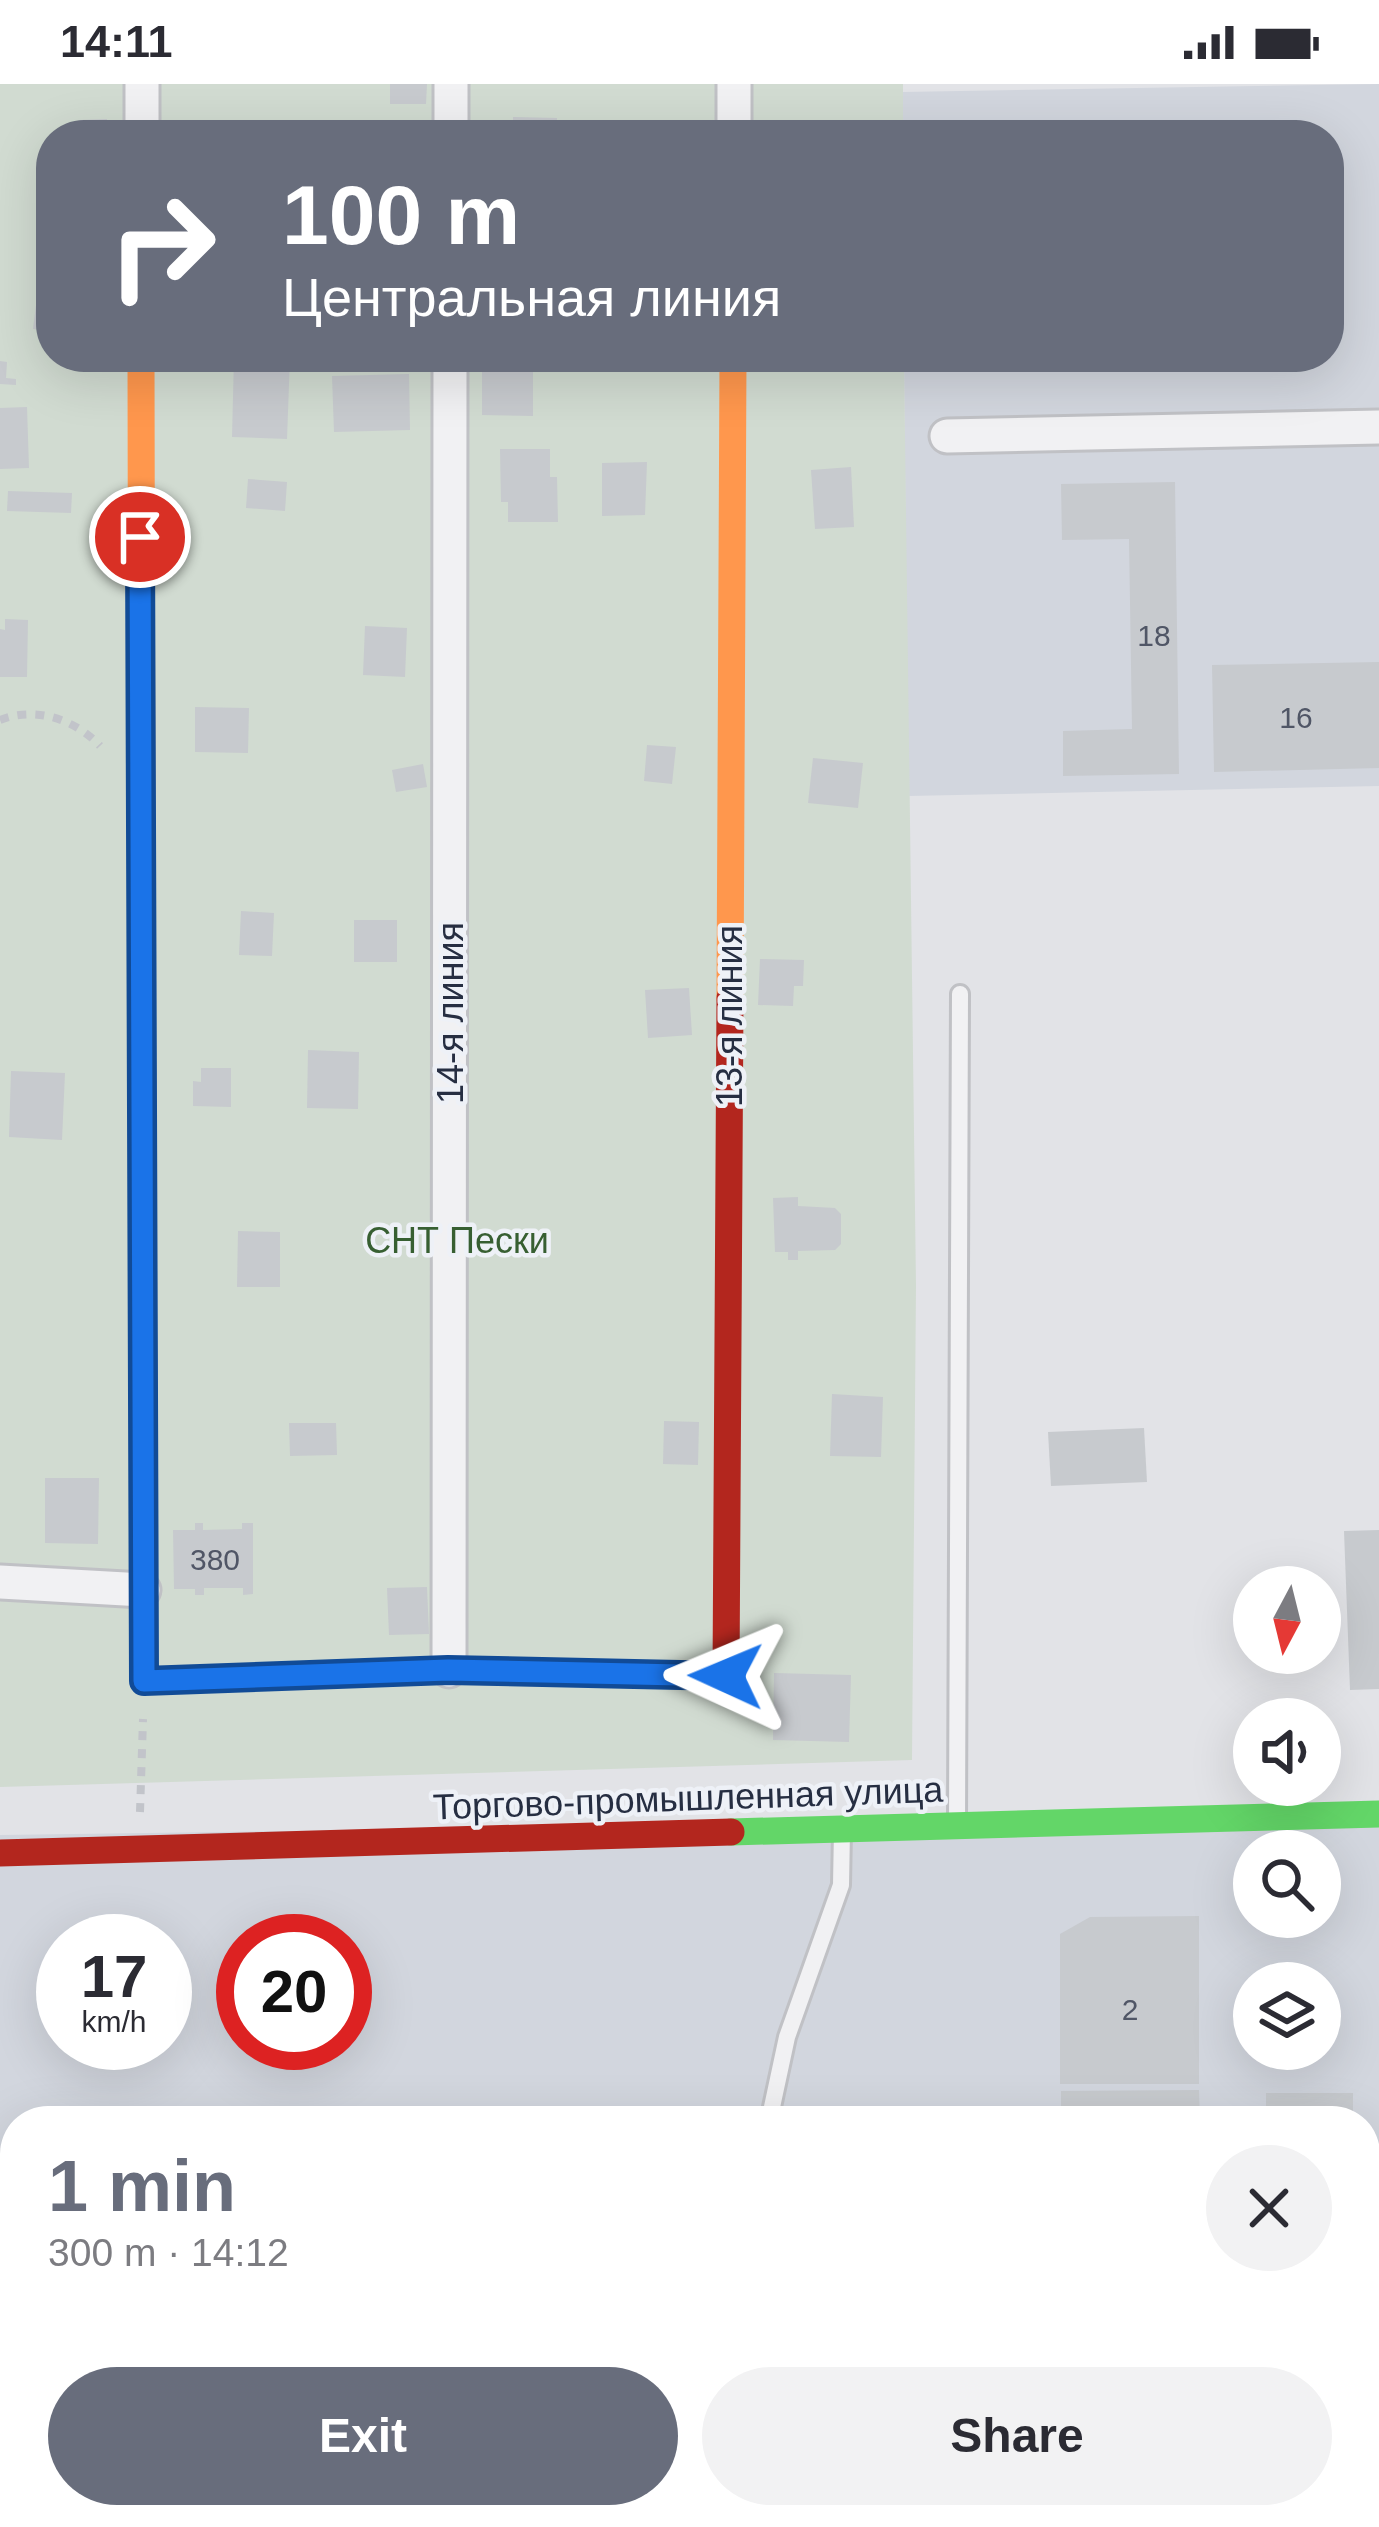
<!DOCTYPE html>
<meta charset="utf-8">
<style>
:root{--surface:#fff;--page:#f2f2f3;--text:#2b2b33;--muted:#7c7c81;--accent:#686d7c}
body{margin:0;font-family:Helvetica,sans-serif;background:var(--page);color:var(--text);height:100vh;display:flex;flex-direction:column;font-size:45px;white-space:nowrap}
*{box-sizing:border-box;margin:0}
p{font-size:39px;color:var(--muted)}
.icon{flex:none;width:66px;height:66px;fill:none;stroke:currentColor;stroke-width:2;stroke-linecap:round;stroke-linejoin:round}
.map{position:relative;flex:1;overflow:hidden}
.details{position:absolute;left:0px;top:2022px;width:1380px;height:423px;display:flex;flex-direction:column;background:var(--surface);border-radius:48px 48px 0 0;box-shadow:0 12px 48px #0002}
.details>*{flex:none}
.top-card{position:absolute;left:36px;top:36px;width:1308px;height:252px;border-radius:48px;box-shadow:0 12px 48px #0002;background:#686d7c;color:#fff;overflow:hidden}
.needle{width:78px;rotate:187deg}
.buttons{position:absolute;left:1233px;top:1482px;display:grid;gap:24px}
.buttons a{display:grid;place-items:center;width:108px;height:108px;border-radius:50%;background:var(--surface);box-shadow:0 12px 48px #0002;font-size:60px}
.speed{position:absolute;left:36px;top:1830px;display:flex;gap:24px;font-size:60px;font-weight:700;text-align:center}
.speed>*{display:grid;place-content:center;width:156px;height:156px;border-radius:50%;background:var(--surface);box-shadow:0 12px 48px #0002;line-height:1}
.speed small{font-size:30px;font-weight:400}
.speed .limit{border:18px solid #d22;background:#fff;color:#111}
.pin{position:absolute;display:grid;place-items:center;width:102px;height:102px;color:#fff;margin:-51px;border:6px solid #fff;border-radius:50%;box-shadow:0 3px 12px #0007}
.me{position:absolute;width:132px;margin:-66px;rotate:271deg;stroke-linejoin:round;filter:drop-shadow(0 0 9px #0008)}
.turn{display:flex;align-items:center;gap:42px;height:252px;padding:0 48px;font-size:54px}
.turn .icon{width:156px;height:156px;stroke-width:2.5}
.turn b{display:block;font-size:84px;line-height:102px}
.round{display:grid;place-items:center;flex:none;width:126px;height:126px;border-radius:63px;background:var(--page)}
.overview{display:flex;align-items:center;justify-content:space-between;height:204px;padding:0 48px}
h1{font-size:72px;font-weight:700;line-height:90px;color:var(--accent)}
.cta{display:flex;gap:24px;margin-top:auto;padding:24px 48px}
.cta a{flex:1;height:138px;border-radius:72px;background:var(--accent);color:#fff;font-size:48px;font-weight:700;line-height:138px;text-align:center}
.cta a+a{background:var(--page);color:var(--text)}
.status{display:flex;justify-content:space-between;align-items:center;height:84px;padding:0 60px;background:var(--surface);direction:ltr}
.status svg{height:33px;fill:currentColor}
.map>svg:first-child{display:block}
</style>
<div class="status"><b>14:11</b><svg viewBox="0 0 49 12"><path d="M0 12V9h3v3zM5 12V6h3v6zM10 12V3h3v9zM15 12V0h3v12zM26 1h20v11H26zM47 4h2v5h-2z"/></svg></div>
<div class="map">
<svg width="1379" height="2443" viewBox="0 0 1379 2443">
<rect width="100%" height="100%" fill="#e2e3e7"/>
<g fill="#d2d6de" fill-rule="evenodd">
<path d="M1379 0V702L908 712 904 273H1329V51H903V8Z"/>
<path d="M1379 1732V2443H0V1751ZM1254 1767H1320V1833H1254ZM63 1857H165V1959H63ZM243 1857H345V1959H243ZM1254 1899H1320V1965H1254ZM15 2037H1365V2430H15Z"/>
</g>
<path fill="#d1dbd1" d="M0 0H903V51H51V273H904L916 1202 912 1676 0 1703Z"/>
<g fill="#c7cace">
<path d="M390 0H427L426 20H390Z"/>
<path d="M513 33 557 34 556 51H513Z"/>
<path d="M107 35V51H80V36Z"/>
<path d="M38 205 51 206V247L33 245Z"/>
<path d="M234 273H290L287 355 232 353Z"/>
<path d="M482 273 533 280V332L482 331Z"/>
<path d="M0 277 7 278 6 294 16 295V301L0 300Z"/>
<path d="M409 290 410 346 334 348 332 292Z"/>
<path d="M27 323 29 384 0 385V324Z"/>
<path d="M500 365H550V393H557L558 438H508V418H501Z"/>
<path d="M647 378 645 431 602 432V379Z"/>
<path d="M851 383 854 443 815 445 811 386Z"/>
<path d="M248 395 287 398 285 427 246 424Z"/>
<path d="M1175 398 1179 690 1063 692V647L1132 645 1129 455 1062 456 1061 400Z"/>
<path d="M8 407 72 409 71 429 7 427Z"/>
<path d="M5 535 28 536 27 593H0V545L5 546Z"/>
<path d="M365 542 407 544 405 593 363 591Z"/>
<path d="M1379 578V684L1214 688 1212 581Z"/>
<path d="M195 623 249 624 248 669 195 668Z"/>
<path d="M647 661 676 663 672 700 644 697Z"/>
<path d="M813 674 863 679 858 724 808 719Z"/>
<path d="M423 680 427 703 396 708 392 686Z"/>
<path d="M241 827 274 829 272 872 239 871Z"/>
<rect x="354" y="836" width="43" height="42"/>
<path d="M760 875 804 876 803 902H794L793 922 758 921Z"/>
<path d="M689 904 692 951 648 954 645 906Z"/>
<path d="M308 966 359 968 358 1025 307 1024Z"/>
<path d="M201 984H231V1023L193 1022V997L201 998Z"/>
<path d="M11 987 65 989 62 1056 9 1053Z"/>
<path d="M798 1113V1122L835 1124 841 1130V1160L835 1166 798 1167V1176H788V1168H775L773 1114Z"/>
<path d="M238 1147 280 1148V1203H237Z"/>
<path d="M832 1310 883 1313 881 1373 830 1372Z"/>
<path d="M664 1337 699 1338 698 1381 663 1380Z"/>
<path d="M289 1339H336L337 1371 290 1372Z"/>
<path d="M1144 1344 1147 1398 1051 1402 1048 1348Z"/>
<path d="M45 1394H99L98 1460 45 1459Z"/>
<path d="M195 1439H203V1446L242 1445V1439H253V1510L243 1511V1504H204V1511H195V1505H174L173 1446H195Z"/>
<path d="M1379 1446V1605L1350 1606 1344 1447Z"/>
<path d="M427 1503 429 1550 389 1551 387 1504Z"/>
<path d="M774 1589 851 1591 849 1658 773 1656Z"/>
<path d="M1199 1832V2000H1060V1850L1090 1833Z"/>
<path d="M1199 2006 1200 2037H1061V2007Z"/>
<rect x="1266" y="2009" width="87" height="28"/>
<path d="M1365 2411H1379V2443H1186L1187 2430H1365Z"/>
<rect x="662" y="2430" width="50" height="13"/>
<rect x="1073" y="2430" width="67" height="13"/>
</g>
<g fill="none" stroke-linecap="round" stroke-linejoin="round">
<defs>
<g id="lane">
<path d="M151 1597 449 1586 725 1592"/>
<path d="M957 1741 960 910"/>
<path d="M769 2037 787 1953 841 1801 842 1746"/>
</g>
<g id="street">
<path d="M142 51V0"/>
<path d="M451 51V0"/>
<path d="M734 51V0"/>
<path d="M947 352 1379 343"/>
<path d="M0 1498 143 1506"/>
<path d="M449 1586 450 273"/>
</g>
</defs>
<use href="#lane" stroke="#c0c1c5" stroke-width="22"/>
<use href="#street" stroke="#c0c1c5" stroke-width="39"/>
<g stroke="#c2c4ca" stroke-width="8" stroke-dasharray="9 9" stroke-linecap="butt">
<path d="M0 636C35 622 75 635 100 662"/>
<path d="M140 1728 143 1635"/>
</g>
<use href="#lane" stroke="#f1f1f3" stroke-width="16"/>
<use href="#street" stroke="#f1f1f3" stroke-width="33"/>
<g stroke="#63d668" stroke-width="27">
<path d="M144 1383V1597"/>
<path d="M731 1748 1379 1730"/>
</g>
<g stroke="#ff974d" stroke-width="27">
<path d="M141 273 142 838"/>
<path d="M730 914 733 273"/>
</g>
<g stroke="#b3261e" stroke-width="27">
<path d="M142 838 144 1383"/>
<path d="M726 1592 730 914"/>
<path d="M0 1769 731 1748"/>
</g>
</g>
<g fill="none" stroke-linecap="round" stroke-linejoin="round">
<defs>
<path id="route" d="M140 453 144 1597 448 1586 726 1592"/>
</defs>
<use href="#route" stroke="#114b97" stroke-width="30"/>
<use href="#route" stroke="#1a73e8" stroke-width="21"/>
</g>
<g text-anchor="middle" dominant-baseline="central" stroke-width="9" stroke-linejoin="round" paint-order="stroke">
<g font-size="30" fill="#505666">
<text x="1154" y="551">18</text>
<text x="1296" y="633">16</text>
<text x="215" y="1475">380</text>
<text x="1130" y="1925">2</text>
</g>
<g font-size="36" fill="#262e42" stroke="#eef1f7">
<text transform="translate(450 929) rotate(-90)">14-я линия</text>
<text transform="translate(729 932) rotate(-90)">13-я линия</text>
<text transform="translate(688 1714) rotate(-2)">Торгово-промышленная улица</text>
</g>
<g font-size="36" fill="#375f32" stroke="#eef1f7">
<text x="457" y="1156">СНТ Пески</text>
</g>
</g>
</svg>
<div class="buttons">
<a><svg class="needle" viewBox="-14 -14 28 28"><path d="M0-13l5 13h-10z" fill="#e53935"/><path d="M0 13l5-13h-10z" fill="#7c7c81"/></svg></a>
<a><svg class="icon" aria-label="sound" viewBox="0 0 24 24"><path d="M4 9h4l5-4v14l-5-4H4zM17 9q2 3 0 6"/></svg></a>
<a><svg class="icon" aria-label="search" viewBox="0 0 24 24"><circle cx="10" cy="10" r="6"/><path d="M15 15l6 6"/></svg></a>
<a><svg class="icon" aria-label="layers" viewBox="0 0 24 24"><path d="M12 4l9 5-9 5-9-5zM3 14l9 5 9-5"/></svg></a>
</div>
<div class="speed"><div>17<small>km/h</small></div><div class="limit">20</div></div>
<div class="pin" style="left:140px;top:453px;background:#d93025"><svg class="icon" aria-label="arrive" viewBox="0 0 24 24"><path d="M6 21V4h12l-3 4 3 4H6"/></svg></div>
<svg class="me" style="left:726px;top:1592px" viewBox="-20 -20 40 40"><path d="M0-17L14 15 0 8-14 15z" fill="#1a73e8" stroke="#fff" stroke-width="4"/></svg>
<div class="top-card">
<div class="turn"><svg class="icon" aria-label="right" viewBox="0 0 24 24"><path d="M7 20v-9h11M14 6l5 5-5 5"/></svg><div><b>100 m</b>Центральная линия</div></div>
</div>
<section class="details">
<div class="overview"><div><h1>1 min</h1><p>300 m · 14:12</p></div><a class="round"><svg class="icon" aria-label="close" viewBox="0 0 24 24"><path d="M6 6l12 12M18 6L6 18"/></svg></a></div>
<div class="cta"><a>Exit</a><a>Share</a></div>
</section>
</div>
